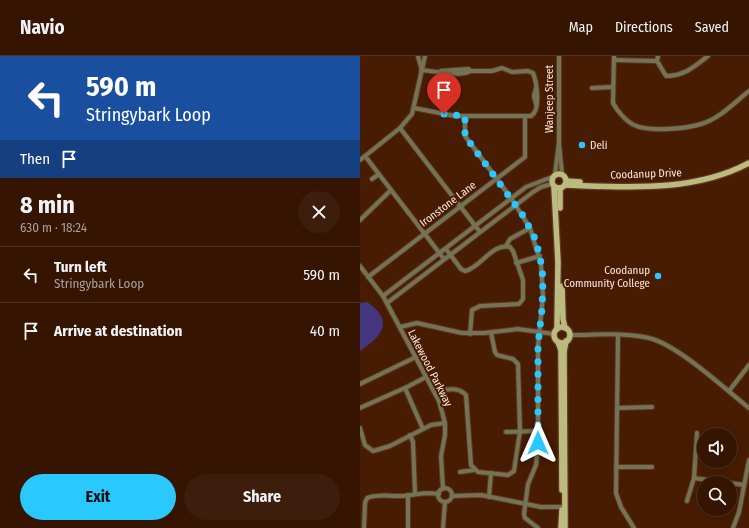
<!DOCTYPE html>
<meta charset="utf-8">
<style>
:root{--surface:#351502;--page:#3d1e0c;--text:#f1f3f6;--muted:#aa9f99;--line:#4f3424;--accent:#29c8ff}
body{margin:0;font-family:"Fira Sans Condensed",sans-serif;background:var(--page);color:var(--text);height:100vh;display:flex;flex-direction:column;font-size:15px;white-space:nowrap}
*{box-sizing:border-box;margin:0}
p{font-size:13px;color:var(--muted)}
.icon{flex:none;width:22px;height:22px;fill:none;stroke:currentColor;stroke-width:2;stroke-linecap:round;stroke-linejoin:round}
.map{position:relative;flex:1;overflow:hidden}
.panel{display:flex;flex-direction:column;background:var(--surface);width:360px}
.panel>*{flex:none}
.hud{background:#1a4fa0;color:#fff;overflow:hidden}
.fabs{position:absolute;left:337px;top:372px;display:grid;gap:8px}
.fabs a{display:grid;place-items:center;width:40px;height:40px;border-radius:50%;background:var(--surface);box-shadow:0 2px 10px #0003,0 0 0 1px var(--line);font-size:20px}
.pin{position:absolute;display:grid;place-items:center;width:34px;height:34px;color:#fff;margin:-41px -17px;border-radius:50% 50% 50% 0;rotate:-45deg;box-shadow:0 0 4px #0007}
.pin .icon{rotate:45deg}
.me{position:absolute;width:44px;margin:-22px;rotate:0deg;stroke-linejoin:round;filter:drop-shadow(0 0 3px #0008)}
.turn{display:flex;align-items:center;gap:14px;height:84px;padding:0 20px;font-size:18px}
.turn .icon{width:52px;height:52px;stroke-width:2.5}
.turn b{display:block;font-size:28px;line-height:34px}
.then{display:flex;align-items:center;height:38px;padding:0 20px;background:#0003;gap:8px;font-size:15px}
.round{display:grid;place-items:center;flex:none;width:42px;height:42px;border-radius:21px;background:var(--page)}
.head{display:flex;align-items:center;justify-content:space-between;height:68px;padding:0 20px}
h1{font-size:24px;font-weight:700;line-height:30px}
.action{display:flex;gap:8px;margin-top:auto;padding:8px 20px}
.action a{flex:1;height:46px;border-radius:24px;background:var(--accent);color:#111;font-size:16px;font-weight:700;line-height:46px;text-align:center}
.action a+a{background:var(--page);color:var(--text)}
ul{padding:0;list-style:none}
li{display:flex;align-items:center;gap:12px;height:56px;padding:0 20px;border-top:1px solid var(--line)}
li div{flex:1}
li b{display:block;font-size:15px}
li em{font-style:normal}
header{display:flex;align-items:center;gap:24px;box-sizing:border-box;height:56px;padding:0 20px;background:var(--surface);border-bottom:1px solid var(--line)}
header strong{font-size:19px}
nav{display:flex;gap:22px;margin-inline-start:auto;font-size:14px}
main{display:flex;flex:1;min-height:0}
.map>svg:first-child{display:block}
</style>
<header>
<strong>Navio</strong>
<nav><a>Map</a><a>Directions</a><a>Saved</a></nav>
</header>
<main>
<section class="panel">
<div class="hud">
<div class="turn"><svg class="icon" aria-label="left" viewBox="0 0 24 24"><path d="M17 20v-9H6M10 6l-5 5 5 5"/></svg><div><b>590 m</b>Stringybark Loop</div></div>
<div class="then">Then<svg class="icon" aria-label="arrive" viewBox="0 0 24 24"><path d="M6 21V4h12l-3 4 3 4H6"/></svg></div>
</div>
<div class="head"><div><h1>8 min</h1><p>630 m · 18:24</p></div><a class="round"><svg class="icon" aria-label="close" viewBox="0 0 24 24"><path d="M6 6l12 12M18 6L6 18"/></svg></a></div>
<ul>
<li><svg class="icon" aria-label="left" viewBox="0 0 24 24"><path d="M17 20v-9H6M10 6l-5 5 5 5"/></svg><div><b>Turn left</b><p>Stringybark Loop</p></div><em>590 m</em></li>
<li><svg class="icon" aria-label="arrive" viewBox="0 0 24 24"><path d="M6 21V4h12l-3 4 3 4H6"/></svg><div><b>Arrive at destination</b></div><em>40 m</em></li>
</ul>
<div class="action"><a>Exit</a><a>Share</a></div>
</section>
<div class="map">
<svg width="389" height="472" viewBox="0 0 389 472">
<rect width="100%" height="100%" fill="#471c03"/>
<path fill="#43367e" d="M7 246C35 265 22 280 0 295V247Z"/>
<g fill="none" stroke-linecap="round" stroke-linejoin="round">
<defs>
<g id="minor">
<path d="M58 0 61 11"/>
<path d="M254 0 253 47C257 55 266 65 274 69 289 76 325 73 341 68 359 63 374 47 389 35"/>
<path d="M254 4 297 5 298 0"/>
<path d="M297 5 306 20C324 20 334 11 348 0"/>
<path d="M61 14C74 15 99 21 111 15"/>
<path d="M176 32 174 40 176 48"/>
<path d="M232 32 253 31"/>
<path d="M54 52 95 60H171C181 54 177 27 173 17L168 15 152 16 142 12 132 15H111L108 13 81 15"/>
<path d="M105 60V80L151 142 170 172 181 208 183 240 178 289V387L176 409 168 428 164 458 165 462 178 472"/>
<path d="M40 72 120 176"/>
<path d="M199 87 202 118"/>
<path d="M5 100 84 203"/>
<path d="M0 104 40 72 52 58 65 0"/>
<path d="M195 118 199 86V0"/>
<path d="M12 123 19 118"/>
<path d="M0 164 31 134"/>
<path d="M146 190 150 183 170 172"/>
<path d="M86 193 101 213 105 215C120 212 133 186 150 191L153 195 163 224V243L159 248 120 250 112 254 110 278"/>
<path d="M156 207 180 200"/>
<path d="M0 210 23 240 79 345 85 367V379L81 400 83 433"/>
<path d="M8 221 165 101V60"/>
<path d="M23 240 166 131 192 121"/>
<path d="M27 247 173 136 181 131 192 128"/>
<path d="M40 271 57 267 102 277H124L158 273 194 278"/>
<path d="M210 279C236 279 264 276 289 282 318 289 364 332 389 352"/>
<path d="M258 279 256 437 261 451 274 472"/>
<path d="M0 328 56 301"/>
<path d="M45 332 63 373"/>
<path d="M369 335 389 309"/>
<path d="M75 337C85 333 98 330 106 339L111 409 118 416 148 419 154 415 160 375 158 308 153 303 137 299 135 296 131 277"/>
<path d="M0 352 47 331 66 321"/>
<path d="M257 352 292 351"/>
<path d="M0 372 5 389 13 395 30 390 71 369 85 367"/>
<path d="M146 376 178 375"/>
<path d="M50 379 53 386 55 437"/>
<path d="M256 411H292"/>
<path d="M100 416 114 414"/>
<path d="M334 422 369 427"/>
<path d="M370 427 384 429"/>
<circle cx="85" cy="439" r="7"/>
<path d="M48 439V472"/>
<path d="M92 440 121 439 181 451H205"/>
<path d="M129 441 131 417"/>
<path d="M327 445 334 422 337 377"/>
<path d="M4 472 5 447 7 442C17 438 28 440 38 440 54 440 62 435 79 438"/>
<path d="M83 472 85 446"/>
<path d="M373 472 379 456 389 404"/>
</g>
<g id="major">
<circle cx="199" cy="125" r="7"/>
<path d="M206 125 220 126"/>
<path d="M205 129C266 131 333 137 389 107"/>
<path d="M194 131 198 206 197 273"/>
<path d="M200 152V132"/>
<path d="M202 230 203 263 205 272"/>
<circle cx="202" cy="279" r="8"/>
<path d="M198 286 201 294 202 434"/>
<path d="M201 472 202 454"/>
<path d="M205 472 204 296 206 285"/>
</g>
</defs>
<use href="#minor" stroke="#603821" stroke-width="6"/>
<use href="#major" stroke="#603821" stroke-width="8"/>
<use href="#minor" stroke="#737356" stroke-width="4"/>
<use href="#major" stroke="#bbbb7f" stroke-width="5.5"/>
</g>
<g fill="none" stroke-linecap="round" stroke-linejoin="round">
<path stroke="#29c8ff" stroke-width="7" stroke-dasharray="0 12.6" d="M84 58 105 60V80L162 158 174 180 180 200 183 222 182 253 178 289V387"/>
</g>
<g fill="#29c8ff" stroke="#471c03" stroke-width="1.5">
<circle cx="222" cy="89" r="4"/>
<circle cx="298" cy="220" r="4"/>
</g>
<g text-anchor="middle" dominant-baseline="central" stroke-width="4" stroke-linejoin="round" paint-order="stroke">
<g font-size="11" fill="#fce6db" stroke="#471c03">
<text transform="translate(189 43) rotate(-90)">Wanjeep Street</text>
<text transform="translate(286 118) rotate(-2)">Coodanup Drive</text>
<text transform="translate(88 148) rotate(-37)">Ironstone Lane</text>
<text transform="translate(70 312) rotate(63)">Lakewood Parkway</text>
</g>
<g font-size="11" fill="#fce6db" stroke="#471c03" text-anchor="start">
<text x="230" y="89">Deli</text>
<text x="290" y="214" text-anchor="end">Coodanup<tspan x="290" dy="13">Community College</tspan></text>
</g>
</g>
</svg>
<div class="fabs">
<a><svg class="icon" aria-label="sound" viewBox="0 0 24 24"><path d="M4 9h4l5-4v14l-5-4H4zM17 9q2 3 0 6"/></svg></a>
<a><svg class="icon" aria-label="search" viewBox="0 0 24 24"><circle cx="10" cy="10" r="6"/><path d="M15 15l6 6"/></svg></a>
</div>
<div class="pin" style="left:84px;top:58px;background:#d93025"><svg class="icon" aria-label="arrive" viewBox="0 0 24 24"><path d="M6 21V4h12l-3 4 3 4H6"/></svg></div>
<svg class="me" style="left:178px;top:387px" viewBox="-20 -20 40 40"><path d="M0-17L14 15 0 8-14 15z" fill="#29c8ff" stroke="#fff" stroke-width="4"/></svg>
</div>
</main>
